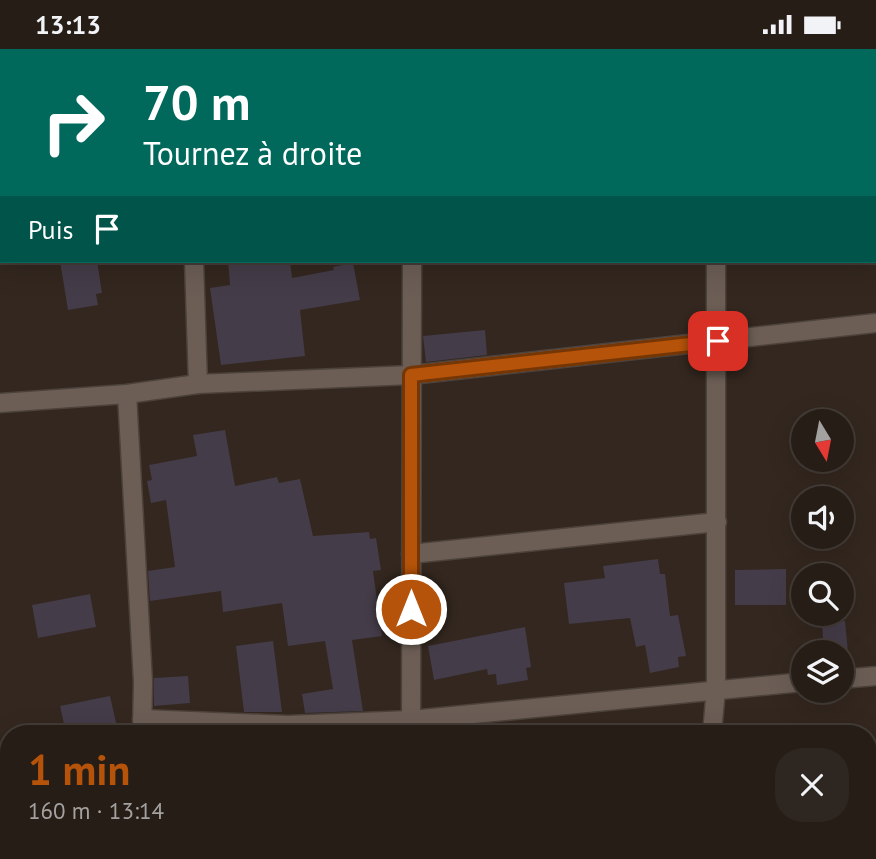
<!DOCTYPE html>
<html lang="fr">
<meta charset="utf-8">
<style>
:root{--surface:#261d17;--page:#2e2620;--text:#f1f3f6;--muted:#a4a2a1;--line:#423b36;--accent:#b45309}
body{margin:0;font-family:"PT Sans",sans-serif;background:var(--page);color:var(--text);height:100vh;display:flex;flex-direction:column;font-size:26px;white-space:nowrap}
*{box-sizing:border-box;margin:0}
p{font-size:23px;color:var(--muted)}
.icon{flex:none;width:38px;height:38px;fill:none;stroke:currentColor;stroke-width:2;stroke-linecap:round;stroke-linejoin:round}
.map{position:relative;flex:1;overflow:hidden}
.panel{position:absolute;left:0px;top:676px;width:877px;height:135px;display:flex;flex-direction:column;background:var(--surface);border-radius:28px 28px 0 0;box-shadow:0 7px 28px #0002,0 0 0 2px var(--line)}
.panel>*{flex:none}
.top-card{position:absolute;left:0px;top:0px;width:877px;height:214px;box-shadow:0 7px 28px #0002,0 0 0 2px var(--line);background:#00695c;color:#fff;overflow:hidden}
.needle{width:46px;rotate:170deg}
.tools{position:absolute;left:791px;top:360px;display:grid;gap:14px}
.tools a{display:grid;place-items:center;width:63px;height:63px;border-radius:50%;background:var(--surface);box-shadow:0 7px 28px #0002,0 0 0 2px var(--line);font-size:35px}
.pin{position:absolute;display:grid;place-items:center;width:60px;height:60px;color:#fff;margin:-30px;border-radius:14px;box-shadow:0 4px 10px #0006}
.me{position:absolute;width:77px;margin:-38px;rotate:0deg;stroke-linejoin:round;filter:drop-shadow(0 0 5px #0008)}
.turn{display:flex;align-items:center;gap:24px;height:147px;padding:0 28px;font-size:32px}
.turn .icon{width:91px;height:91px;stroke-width:2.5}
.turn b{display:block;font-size:49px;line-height:60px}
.then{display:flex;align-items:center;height:66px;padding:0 28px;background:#0003;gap:14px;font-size:26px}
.round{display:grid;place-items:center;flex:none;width:74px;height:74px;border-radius:28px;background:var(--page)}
.headline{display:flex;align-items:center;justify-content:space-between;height:119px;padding:0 28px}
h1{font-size:42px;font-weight:700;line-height:52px;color:var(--accent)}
.status{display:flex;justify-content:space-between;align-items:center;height:49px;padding:0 35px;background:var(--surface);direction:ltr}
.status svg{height:19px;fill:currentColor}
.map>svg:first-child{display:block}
</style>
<div class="status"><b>13:13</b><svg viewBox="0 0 49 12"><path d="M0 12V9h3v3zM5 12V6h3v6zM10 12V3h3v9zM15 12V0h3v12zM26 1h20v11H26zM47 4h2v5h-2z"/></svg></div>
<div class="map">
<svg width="876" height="810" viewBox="0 0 876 810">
<rect width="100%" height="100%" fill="#33271f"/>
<g fill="#443c48">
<path d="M60 212H97L102 244 96 245 98 256 68 261Z"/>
<path d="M228 212H290L292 229 334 221 333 218 353 214 360 251 300 261 305 307 221 316 210 239 230 236Z"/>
<path d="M485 281 487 306 426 313 423 287Z"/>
<path d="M225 381 235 437 277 428 279 434 300 430 313 487 369 483 370 490 376 489 381 521 373 522 382 587 352 591 363 662 305 664 302 645 333 640 325 592 288 597 282 554 223 563 221 542 150 552 148 522 175 518 166 451 151 454 147 432 152 431 149 416 197 407 193 386Z"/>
<path d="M658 510 660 525H665L670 567 678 566 686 607 678 608 679 618 650 624 645 596 636 598 630 569 569 575 564 534 605 529 603 517Z"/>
<path d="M786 520V556H735V521Z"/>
<path d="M90 545 96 578 38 589 32 556Z"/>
<path d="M845 572 848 604H824L822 574Z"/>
<path d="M525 578 531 618 526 619 528 631 497 636 496 625 488 626 487 620 434 631 428 597Z"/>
<path d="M273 592 282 663H244L236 597Z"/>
<path d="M188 627 190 654 154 657V629Z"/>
<path d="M110 647 117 678 89 684H66L60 657Z"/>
</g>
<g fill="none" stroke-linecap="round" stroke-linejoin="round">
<defs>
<g id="minor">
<path d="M187 0V2"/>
<path d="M410 0V2"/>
<path d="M712 0V2"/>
<path d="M194 212 198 335"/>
<path d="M127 345 143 633 142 684"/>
<path d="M0 354 127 345 198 335 411 326 876 274"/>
<path d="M411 505 717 473"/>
<path d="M842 630 876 627"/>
<path d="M142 670 288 676 411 671 803 633"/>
<path d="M411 684 412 212"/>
<path d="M712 684 716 640V212"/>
<path d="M0 708 9 707"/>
<path d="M416 802V810"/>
<path d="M132 810 133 802"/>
<path d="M699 810 700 802"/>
</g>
</defs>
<use href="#minor" stroke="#4c423b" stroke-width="21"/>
<use href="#minor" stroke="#6c5e55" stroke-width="18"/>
</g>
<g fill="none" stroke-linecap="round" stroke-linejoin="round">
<defs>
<path id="route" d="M411 560V326L718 292"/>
</defs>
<use href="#route" stroke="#753606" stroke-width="18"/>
<use href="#route" stroke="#b45309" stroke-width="12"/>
</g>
</svg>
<div class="tools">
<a><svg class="needle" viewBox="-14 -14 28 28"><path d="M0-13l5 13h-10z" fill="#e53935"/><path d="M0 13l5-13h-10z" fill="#a4a2a1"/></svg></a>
<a><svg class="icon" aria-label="sound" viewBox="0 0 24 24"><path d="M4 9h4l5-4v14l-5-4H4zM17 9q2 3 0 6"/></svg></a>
<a><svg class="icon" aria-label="search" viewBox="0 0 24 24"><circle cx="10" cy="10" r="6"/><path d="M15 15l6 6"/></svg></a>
<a><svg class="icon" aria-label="layers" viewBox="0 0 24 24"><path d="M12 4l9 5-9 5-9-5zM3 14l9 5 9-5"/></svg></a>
</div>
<div class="pin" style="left:718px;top:292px;background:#d93025"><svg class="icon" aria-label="arrive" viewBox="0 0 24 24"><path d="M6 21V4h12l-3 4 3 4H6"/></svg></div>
<svg class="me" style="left:411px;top:560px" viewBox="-20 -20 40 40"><circle r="17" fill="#b45309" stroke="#fff" stroke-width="3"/><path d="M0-11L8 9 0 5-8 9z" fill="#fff"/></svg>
<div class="top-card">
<div class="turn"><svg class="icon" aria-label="right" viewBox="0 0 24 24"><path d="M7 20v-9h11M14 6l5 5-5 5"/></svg><div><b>70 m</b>Tournez à droite</div></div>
<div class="then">Puis<svg class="icon" aria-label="arrive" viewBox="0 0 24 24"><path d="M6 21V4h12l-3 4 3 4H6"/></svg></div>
</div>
<section class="panel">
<div class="headline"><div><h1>1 min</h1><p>160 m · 13:14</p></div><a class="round"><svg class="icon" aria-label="close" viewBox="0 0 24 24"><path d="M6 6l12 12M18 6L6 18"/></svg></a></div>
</section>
</div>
